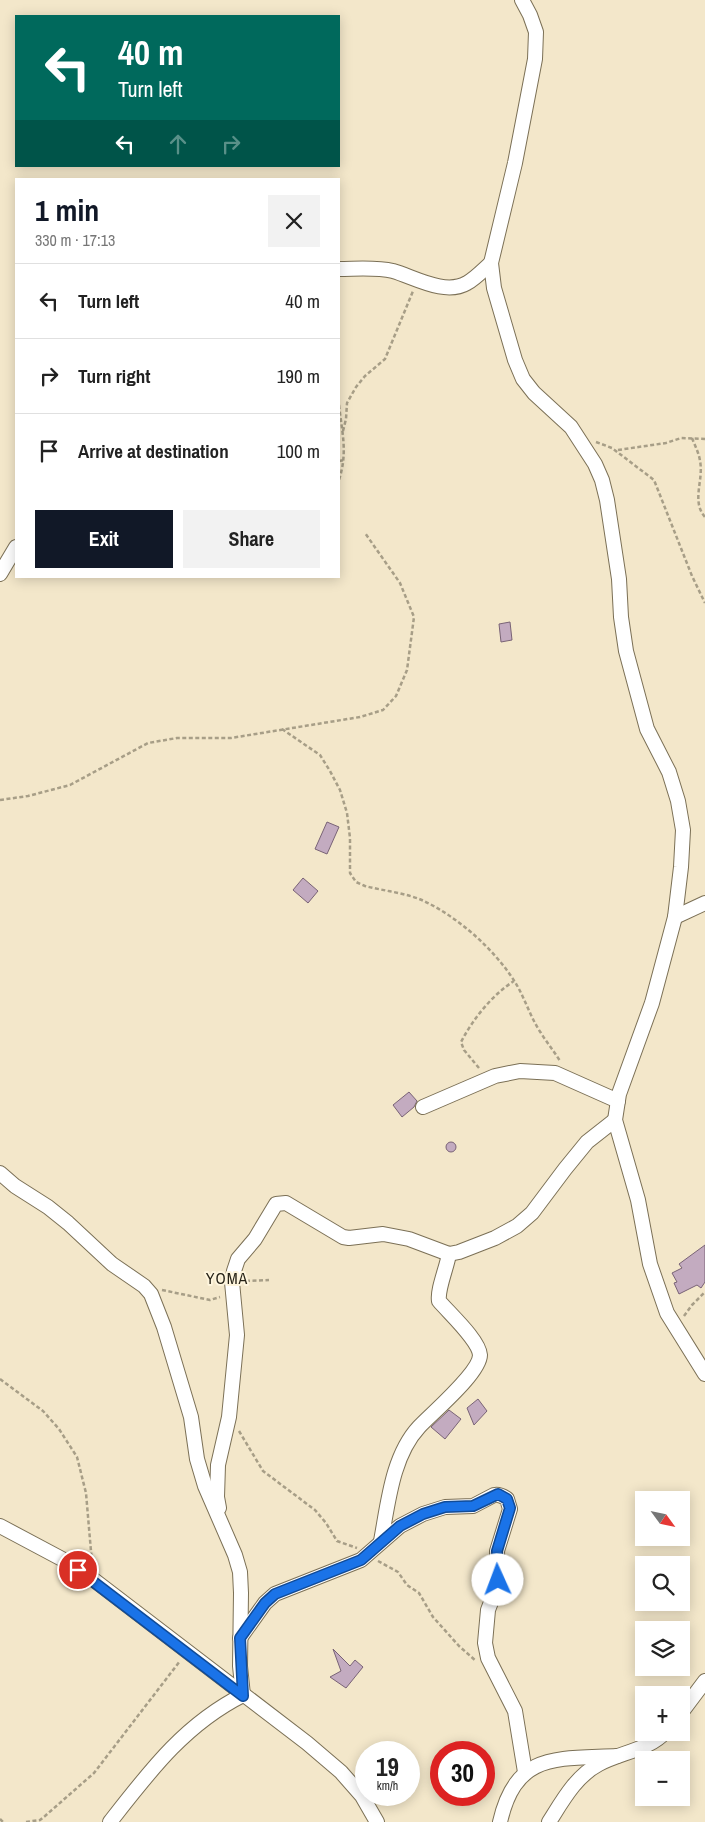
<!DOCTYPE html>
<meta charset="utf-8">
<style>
:root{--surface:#fff;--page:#f2f2f2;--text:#222;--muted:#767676;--line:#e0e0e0;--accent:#111827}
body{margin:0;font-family:"Archivo Narrow",sans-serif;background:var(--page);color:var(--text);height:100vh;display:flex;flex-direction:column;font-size:19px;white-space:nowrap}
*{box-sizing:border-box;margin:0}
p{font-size:16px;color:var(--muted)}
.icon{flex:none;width:28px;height:28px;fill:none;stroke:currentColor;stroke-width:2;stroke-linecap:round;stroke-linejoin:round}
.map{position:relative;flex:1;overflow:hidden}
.panel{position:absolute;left:15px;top:178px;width:325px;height:400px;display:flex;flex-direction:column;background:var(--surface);border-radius:0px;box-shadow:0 2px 12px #0003}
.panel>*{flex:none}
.guide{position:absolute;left:15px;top:15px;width:325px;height:152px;border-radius:0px;box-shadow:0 2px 12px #0003;background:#00695c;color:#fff;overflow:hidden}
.needle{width:32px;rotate:123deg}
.controls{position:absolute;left:635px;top:1491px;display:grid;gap:10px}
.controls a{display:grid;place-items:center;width:55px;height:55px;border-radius:0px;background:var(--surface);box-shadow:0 2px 12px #0003;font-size:25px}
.speed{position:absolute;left:355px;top:1741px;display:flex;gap:10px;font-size:25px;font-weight:700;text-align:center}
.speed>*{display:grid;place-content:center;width:65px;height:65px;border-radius:50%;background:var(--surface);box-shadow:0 2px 12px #0003;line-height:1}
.speed small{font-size:12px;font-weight:400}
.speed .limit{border:8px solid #d22;background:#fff;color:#111}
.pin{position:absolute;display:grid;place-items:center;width:42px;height:42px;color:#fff;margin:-21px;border:2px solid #fff;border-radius:50%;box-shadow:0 1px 5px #0007}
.me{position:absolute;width:55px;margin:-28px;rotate:358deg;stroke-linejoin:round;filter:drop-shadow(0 0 4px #0008)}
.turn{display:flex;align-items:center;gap:18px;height:105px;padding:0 20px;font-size:22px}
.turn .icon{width:65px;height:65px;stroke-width:2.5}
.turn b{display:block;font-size:35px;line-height:42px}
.lanes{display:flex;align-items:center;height:48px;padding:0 20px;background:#0003;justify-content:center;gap:25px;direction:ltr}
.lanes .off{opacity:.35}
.round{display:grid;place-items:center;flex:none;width:52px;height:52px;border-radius:0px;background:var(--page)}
.head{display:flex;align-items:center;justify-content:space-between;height:85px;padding:0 20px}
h1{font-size:30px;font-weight:700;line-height:38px;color:var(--accent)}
.action{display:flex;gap:10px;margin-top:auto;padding:10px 20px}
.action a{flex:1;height:58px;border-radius:0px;background:var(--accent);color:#fff;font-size:20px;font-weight:700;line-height:58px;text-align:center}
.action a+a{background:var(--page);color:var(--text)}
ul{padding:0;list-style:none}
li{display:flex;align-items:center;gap:15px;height:75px;padding:0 20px;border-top:1px solid var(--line)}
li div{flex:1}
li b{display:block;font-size:19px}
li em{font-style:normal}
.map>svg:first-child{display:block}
</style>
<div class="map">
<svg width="705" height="1822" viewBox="0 0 705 1822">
<rect width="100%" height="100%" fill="#f3e7ca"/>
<g fill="#c3abc0" stroke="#796376">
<path d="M510 622 512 640 501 642 499 624Z"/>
<path d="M327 822 339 827 327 854 315 849Z"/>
<path d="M303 878 318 891 308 903 293 890Z"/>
<path d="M409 1092 417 1101 414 1107 402 1117 393 1105Z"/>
<circle cx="451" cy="1147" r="5"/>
<path d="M705 1245V1282L701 1288 697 1285 679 1294 674 1283 677 1282 672 1273 682 1268 679 1264Z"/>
<path d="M478 1399 487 1411 474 1425 467 1408Z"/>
<path d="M449 1410 461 1419 445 1439 431 1427Z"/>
<path d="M333 1649 350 1666 355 1660 363 1667 346 1688 330 1677 341 1671Z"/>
</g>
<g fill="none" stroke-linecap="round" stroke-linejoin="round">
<defs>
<g id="minor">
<path d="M522 0 530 15 536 32 535 59 515 163 491 263 494 288 515 360 523 379 534 393 571 427 595 464 602 480 607 500 619 579 621 617 626 651 647 729 669 772 678 801 683 830 681 867 675 917 652 1003 619 1094 615 1120 638 1200 650 1264 667 1313 705 1374"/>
<path d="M339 269C356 269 376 267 393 271 414 277 445 296 467 283 476 278 483 270 491 263"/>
<path d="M0 574 16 547"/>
<path d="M675 917 705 903"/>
<path d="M423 1107 495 1076 520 1071 555 1073 618 1101"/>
<path d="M0 1173 15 1186 48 1207 68 1223 112 1264 144 1286 151 1294 164 1327 191 1417 197 1459 205 1486 235 1555 240 1572 241 1593 240 1666 243 1695C185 1724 149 1772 110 1822"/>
<path d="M219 1508 217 1497 218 1465 229 1417 237 1335 232 1282 234 1271 238 1259 255 1239 276 1204 286 1203 343 1237 349 1238 383 1234 409 1239 449 1254 459 1252 495 1238 517 1226 532 1213 565 1169 587 1142 615 1120"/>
<path d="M0 1526 62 1559 94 1580 307 1743 341 1772 362 1796 377 1822"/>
<path d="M381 1541C388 1504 392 1456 419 1427 432 1413 480 1373 480 1355 479 1340 449 1313 439 1301 437 1290 447 1267 449 1254"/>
<path d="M240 1638 265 1603 275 1594 361 1560 400 1526 423 1514 445 1507 473 1506 494 1495C499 1494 503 1496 507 1499L510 1509 497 1551 498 1580 496 1589 488 1610 485 1643 488 1658 515 1711 525 1772"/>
<path d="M681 1713 705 1681"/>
<path d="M500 1822C516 1752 556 1759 617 1756"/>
<path d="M549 1822C563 1800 576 1776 599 1764 619 1753 651 1749 665 1732"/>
</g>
</defs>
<use href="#minor" stroke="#7b7056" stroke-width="16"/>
<g stroke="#a79e87" stroke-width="2.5" stroke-dasharray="4 2.5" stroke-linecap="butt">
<path d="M339 405C342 433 348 452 339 480"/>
<path d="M343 431 346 419 347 403 356 387 365 376 385 359 413 291"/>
<path d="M692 438C695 446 699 453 700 461 704 480 691 501 705 517"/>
<path d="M596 442 612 448 654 480 692 576 705 603"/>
<path d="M618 450 666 443 681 438 705 439"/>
<path d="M339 461 344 460"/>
<path d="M282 729 320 755 330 771 340 790 347 813 350 838V873L356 882 365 886C384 891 407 893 424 901 459 918 494 949 515 982 525 998 530 1017 541 1033 547 1043 554 1051 560 1061"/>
<path d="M0 800 28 796 70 785 148 743 177 738H231L360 717 383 710 396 696 407 670 414 617 400 583 365 533"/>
<path d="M479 1068 464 1050 461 1042C473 1019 492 995 514 981"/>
<path d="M246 1281 269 1280"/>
<path d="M162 1290 210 1300 220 1297"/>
<path d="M684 1316 692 1305 705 1292"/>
<path d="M0 1379 43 1411 59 1429 77 1457 86 1493 92 1563"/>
<path d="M239 1431 263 1471 315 1510 326 1523 337 1541 357 1548"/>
<path d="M378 1561 398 1572 407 1585 419 1593 433 1617 459 1646 476 1661"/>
<path d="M0 1819 3 1822"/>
<path d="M26 1822 40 1820 45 1816 94 1773 180 1661"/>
</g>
<use href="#minor" stroke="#fff" stroke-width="14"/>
</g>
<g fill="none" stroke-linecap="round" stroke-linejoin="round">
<defs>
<path id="route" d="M78 1570 243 1696 240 1638 265 1603 275 1594 361 1560 400 1526 423 1514 445 1507 473 1506 498 1494 507 1499 510 1508 497 1551 498 1580"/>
</defs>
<use href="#route" stroke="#114b97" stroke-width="12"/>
<use href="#route" stroke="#1a73e8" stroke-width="9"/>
</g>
<g text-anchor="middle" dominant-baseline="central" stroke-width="4" stroke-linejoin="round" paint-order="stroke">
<g font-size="16" letter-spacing="1" fill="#262217" stroke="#fef5dd">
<text x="227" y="1278">YOMA</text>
</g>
</g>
</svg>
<div class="controls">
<a><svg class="needle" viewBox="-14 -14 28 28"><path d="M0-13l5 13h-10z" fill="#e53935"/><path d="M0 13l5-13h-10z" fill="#767676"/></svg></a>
<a><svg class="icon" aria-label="search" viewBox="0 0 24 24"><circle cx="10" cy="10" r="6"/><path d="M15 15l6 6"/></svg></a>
<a><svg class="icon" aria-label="layers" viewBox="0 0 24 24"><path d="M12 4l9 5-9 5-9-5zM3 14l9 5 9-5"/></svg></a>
<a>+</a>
<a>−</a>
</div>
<div class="speed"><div>19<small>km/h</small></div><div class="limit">30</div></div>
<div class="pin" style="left:78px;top:1570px;background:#d93025"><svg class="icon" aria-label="arrive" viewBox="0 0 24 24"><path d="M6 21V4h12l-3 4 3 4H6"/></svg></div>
<svg class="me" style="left:498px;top:1580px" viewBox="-20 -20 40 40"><circle r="19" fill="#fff"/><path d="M0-13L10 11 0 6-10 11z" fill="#1a73e8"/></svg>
<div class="guide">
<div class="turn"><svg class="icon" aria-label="left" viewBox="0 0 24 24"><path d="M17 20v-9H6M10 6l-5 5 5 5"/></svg><div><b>40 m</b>Turn left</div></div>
<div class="lanes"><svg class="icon" aria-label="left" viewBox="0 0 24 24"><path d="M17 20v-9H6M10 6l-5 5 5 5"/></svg><svg class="icon off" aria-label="ahead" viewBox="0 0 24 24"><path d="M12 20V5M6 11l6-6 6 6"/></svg><svg class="icon off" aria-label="right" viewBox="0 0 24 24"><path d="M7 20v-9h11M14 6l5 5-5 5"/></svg></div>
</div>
<section class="panel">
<div class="head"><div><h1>1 min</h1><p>330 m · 17:13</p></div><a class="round"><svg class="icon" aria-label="close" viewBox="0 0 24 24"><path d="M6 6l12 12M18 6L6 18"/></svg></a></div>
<ul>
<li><svg class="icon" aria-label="left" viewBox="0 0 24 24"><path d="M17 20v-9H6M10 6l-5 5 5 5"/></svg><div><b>Turn left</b></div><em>40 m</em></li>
<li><svg class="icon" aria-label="right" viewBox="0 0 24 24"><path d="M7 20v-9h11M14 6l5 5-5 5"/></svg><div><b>Turn right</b></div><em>190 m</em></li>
<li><svg class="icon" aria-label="arrive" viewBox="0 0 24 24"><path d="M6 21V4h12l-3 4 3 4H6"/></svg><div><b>Arrive at destination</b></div><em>100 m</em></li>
</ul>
<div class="action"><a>Exit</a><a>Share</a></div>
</section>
</div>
